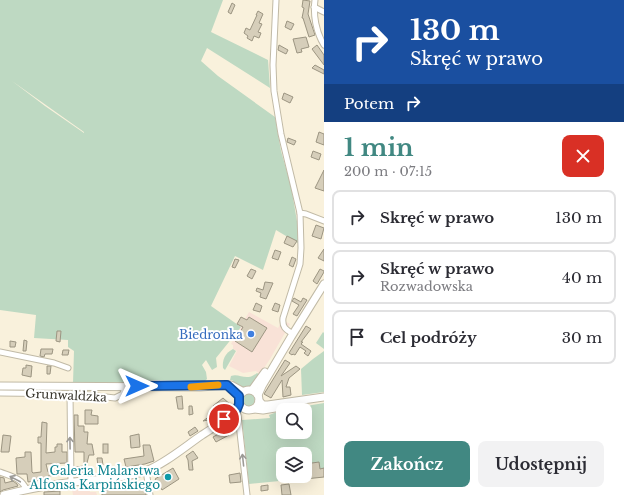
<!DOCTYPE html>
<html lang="pl">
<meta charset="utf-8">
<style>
:root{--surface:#fff;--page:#f2f2f3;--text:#2b2b33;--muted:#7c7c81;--line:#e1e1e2;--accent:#418882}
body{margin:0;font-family:"Libre Baskerville",serif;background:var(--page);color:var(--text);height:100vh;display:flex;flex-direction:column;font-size:15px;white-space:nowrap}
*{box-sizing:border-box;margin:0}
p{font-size:13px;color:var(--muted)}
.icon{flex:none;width:22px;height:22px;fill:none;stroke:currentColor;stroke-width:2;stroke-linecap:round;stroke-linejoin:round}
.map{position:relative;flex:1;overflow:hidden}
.sheet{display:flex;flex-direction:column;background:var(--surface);width:300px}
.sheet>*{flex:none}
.hud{background:#1a4fa0;color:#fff;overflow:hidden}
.fabs{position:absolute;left:276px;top:403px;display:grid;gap:8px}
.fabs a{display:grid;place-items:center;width:36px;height:36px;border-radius:8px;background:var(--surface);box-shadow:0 4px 16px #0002;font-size:20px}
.pin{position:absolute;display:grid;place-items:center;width:34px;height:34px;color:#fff;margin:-17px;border:2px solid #fff;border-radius:50%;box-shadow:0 1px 4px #0007}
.me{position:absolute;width:44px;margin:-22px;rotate:90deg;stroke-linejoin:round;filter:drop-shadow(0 0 3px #0008)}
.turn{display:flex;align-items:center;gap:14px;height:84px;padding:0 20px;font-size:18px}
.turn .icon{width:52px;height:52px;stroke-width:2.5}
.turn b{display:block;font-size:28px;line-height:34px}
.then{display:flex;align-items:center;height:38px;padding:0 20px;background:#0003;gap:8px;font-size:15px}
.round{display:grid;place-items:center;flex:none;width:42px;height:42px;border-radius:8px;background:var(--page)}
.head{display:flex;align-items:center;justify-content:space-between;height:68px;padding:0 20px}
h1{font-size:24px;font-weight:800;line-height:30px;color:var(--accent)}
.primary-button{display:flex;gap:8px;margin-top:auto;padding:8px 20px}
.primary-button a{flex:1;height:46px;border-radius:8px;background:var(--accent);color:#fff;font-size:16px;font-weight:800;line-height:46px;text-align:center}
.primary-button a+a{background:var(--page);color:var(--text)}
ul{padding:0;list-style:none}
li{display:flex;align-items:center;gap:12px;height:54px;margin:0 8px 6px;padding:0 12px;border:2px solid var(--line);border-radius:8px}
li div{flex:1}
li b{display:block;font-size:15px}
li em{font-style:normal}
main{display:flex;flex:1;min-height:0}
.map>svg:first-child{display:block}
</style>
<main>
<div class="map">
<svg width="324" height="495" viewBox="0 0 324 495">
<rect width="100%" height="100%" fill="#f9f1dc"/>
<g fill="#f9e2d7">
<path d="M249 312 278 328 283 320 290 324 270 359 260 374 256 371 243 373 229 366 237 351 233 349V345L231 344Z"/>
<path d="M89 487 90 492H96L97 495H73L72 489Z"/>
</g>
<g fill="#bed9c2" fill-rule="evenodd">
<path d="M0 0H223L211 32 268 60 270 88 207 48 201 61 218 76 275 117 281 151 291 186 301 245 276 230 263 270 235 256 211 306 241 327 216 358 217 367 212 370 206 360 202 365 206 372 207 379 205 381 154 380 135 383H73L74 351 68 347V340L34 338 36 315 0 310ZM12 81 84 132V133L45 106Z"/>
<path d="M323 332 324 333V349L316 343Z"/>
<path d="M233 349 236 351 225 370 223 368C222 360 225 353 233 349Z"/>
<path d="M324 351V392L302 395 301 369 313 359Z"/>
<path d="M257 373 260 375C255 381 249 393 239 387 236 386 235 382 232 380H230L231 376C240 373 246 382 257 373Z"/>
<circle cx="248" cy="400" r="7"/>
<path d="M324 403V473L305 475V454H283V476H299L290 477V480L249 484 242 420 270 418 269 415 282 410ZM283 410H305V432H283Z"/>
</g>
<g fill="#d6ceba" stroke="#9c9582">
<path d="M303 0 310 1 308 14 315 35 309 37 303 18H302L304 8 302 7Z"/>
<path d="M232 3 235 5 231 14 228 12Z"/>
<path d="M258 11 263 14 259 23 262 24 258 32 261 33 259 38 254 36 252 41 247 38 248 36 244 33 246 28 250 30 257 15H256Z"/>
<path d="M287 21 294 24 291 30 285 27Z"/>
<path d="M306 37 309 47 301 49 302 52 297 53 293 39Z"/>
<path d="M279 45 288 50 286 54 278 50Z"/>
<path d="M317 45 324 55V65L312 49Z"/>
<path d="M315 65 324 70V74L312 68Z"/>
<path d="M284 93 293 97 290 103 282 99Z"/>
<path d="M319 132 324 134V145L316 142Z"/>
<path d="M288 138 296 141 294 145 287 142Z"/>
<path d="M313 151 321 154 319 160 311 157Z"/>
<path d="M324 170V191L315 188Z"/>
<path d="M316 225 324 228 321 239 312 236Z"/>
<path d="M287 236 297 241 293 247 284 243Z"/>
<path d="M324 249V261L318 258Z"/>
<path d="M275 250 281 252 278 260 272 258Z"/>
<path d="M292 257 296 259 293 267 289 265Z"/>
<path d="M235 259 239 260 235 268 232 267Z"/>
<path d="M251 269 256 271 252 279 247 276Z"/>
<path d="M320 269 324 271V272L317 284 313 281Z"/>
<path d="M265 282 273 283 266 299 260 297 261 293 256 291 257 288 263 290Z"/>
<path d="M294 298 301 302 303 298 307 300 297 316 293 314 299 305 292 301Z"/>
<path d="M256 303 262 306 260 312 253 310Z"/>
<path d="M275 303 280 305 278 312 272 310Z"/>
<path d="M241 317 247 320 249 317 267 328 252 352 235 341 243 327 237 324Z"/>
<path d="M306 326 311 329 301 342H303L301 344 311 351 308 356 304 353 306 351 300 347 295 355 293 354 292 355 289 353Z"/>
<path d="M57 331H61L60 342 56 341Z"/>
<path d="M24 340 27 341 26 351H23Z"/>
<path d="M10 341 16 342 15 347H10Z"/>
<path d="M41 349H53L52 354H45L44 357 40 356Z"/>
<path d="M63 350H69L68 355H62Z"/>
<path d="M285 360 290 363 281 376 296 366 300 369 289 378 286 387H290L291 395 283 397 282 380 271 398 264 394Z"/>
<path d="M26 365 32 366 31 377 22 375 23 368H26Z"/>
<path d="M47 366H51L50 374H47Z"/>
<path d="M182 396 183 409H178L176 397Z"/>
<path d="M223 398 232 406 229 409 210 423 208 420 203 421 217 411 213 406Z"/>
<path d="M189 406H192L193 414 189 415Z"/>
<path d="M85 410H92L91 415 98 416V424H85Z"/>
<path d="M74 415H78V426H84V432H88L87 444H92L94 455H89L87 463H84V452H75Z"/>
<path d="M42 422 47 423 46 453 55 452V447H57V444H62V452H67V463L46 464 48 472 58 471 59 475 48 476 49 479 28 482 27 474H17L16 458 25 457V452H31L32 472 33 473 41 472V443H38V437H41Z"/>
<path d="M195 427 198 431 190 436 188 432Z"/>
<path d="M226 430 229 435 216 442 213 437Z"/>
<path d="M139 434 140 447 131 448 130 436Z"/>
<path d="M3 435 11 436 9 452H1Z"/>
<rect x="103" y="444" width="5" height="9"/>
<path d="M143 445H150L154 461 145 464 126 467 124 459 144 456Z"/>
<path d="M193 451 198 458 192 461 193 470H189L188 460 186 456Z"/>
<path d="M97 458H102L103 465 98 466Z"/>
<path d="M319 462 320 469 324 468V477L305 479V464Z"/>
<path d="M84 466V475H75V467Z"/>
<path d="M173 468 179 479 162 490 155 479Z"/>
<path d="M240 473 241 482 230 483 229 475Z"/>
<path d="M0 477 4 478 5 483 13 481 17 484 18 486 3 490 0 492Z"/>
<path d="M289 484 291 495H282L281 485Z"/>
<path d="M268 485V490L261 491V486Z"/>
<path d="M144 486 146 495H102V491Z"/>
<path d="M60 491V495H44V492Z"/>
</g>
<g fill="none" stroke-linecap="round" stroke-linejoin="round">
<defs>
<g id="street">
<path d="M276 0 273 65 274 91 281 134 300 213 301 248 300 264 283 318C282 327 285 329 293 334"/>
<path d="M315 0C313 15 316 32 324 45"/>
<path d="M314 7 324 12"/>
<path d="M300 213 306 214 324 221"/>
<path d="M0 352 54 363 68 368"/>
<path d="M0 393 79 394 115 398 123 394 125 386"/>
<path d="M70 393 71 482"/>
<path d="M238 415 247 495"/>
<path d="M146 471 150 495"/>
<path d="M0 472C10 476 22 478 26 489"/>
</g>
<g id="secondary">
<path d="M0 386 200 387 231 385 242 391"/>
<circle cx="249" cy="400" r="10"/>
<path d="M252 390 265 372"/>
<path d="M258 395 262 386 291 337 324 284"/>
<path d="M259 401 263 405H268L324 397"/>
<path d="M253 409 263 410 275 408"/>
<path d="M4 495C30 488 56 484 82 481 103 479 125 478 145 471 162 466 187 445 202 435 213 428 234 415 239 404"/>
</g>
</defs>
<use href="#street" stroke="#c1baa6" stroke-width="7"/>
<use href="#secondary" stroke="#c1baa6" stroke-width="9"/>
<use href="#street" stroke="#fff" stroke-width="5"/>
<use href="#secondary" stroke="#fff" stroke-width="7"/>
</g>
<defs><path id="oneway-shaft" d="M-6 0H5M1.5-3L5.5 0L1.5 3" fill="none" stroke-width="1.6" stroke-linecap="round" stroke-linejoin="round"/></defs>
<g stroke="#9c9a96">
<use href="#oneway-shaft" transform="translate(70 443) rotate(-91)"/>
<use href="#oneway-shaft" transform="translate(243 460) rotate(-96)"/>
<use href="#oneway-shaft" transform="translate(15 479) rotate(-152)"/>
</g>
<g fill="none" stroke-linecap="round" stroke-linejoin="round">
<defs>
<path id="route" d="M137 386 227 385 239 396V404L237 409 224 419"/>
</defs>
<use href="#route" stroke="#114b97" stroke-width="10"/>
<use href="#route" stroke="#1a73e8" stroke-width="7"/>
<path stroke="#f59e0b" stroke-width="7" d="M191 387 218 385"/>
</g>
<circle fill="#3f7fe0" stroke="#fff" stroke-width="1.5" cx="251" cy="334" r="4"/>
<circle fill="#0f9aa8" stroke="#fff" stroke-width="1.5" cx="168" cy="477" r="4"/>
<g text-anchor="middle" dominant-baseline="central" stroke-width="4" stroke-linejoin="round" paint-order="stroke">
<g font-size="12" fill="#366cbe" stroke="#fff" text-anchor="end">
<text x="243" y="334">Biedronka</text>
</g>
<g font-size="12" fill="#38352c" stroke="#fff">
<text transform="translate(66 395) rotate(3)">Grunwaldzka</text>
</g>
<g font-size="12" fill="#0d838f" stroke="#fff" text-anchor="end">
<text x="160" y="470">Galeria Malarstwa<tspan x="160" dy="14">Alfonsa Karpińskiego</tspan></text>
</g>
</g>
</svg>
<div class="fabs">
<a><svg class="icon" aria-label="search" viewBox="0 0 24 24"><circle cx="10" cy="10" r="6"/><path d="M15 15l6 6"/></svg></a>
<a><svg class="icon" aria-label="layers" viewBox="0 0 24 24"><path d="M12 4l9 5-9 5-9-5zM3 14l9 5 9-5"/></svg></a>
</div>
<div class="pin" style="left:224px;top:419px;background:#d93025"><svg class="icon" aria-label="arrive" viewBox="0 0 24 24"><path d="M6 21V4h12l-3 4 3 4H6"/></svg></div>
<svg class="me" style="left:137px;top:386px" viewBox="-20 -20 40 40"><path d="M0-17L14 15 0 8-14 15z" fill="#1a73e8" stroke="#fff" stroke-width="4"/></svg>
</div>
<section class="sheet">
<div class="hud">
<div class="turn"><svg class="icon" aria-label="right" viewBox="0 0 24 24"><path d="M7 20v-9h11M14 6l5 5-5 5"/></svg><div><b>130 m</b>Skręć w prawo</div></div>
<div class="then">Potem<svg class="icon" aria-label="right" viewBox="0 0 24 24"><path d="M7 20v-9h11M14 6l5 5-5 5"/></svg></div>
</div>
<div class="head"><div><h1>1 min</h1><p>200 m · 07:15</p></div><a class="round" style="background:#d93025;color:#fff"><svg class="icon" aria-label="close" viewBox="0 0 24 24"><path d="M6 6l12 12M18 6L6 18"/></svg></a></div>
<ul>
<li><svg class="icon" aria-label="right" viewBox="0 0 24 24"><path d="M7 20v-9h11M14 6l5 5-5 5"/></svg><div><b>Skręć w prawo</b></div><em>130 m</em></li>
<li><svg class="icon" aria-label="right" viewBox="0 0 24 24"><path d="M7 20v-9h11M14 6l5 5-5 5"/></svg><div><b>Skręć w prawo</b><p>Rozwadowska</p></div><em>40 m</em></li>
<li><svg class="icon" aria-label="arrive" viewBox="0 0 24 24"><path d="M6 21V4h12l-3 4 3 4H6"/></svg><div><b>Cel podróży</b></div><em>30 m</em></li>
</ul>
<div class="primary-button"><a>Zakończ</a><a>Udostępnij</a></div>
</section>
</main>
